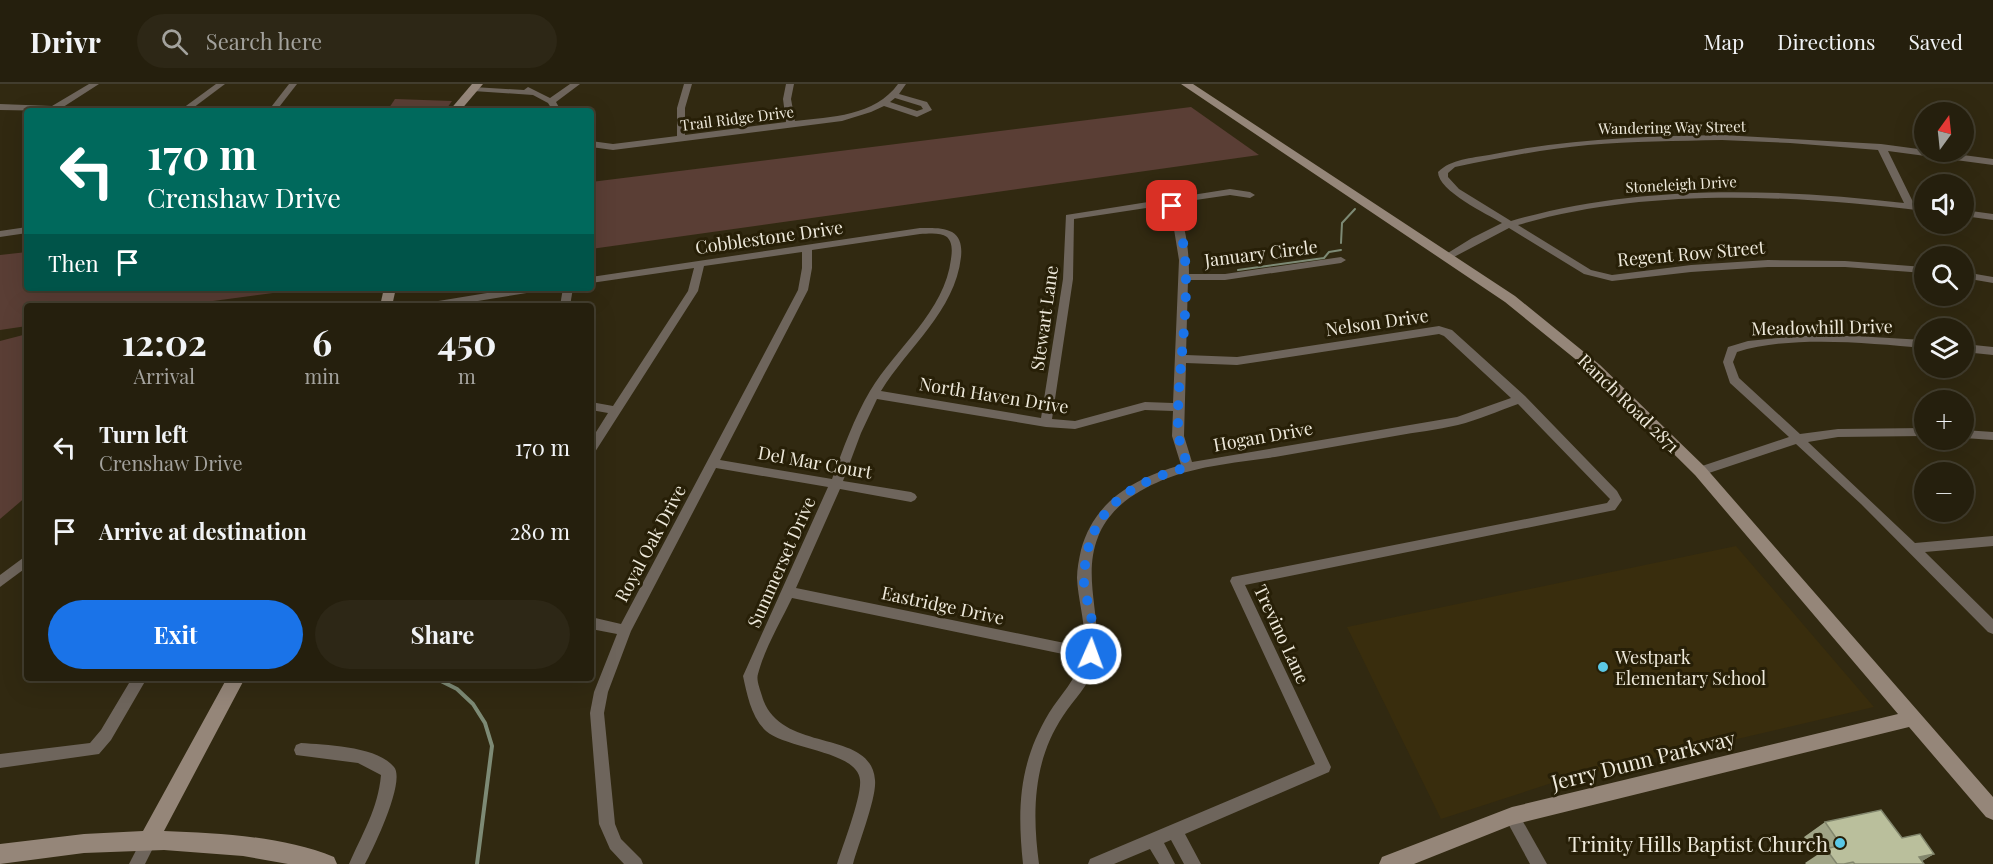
<!DOCTYPE html>
<meta charset="utf-8">
<style>
:root{--surface:#251f0d;--page:#2d2716;--text:#f1f3f6;--muted:#a3a29d;--line:#423d2e;--accent:#1a73e8}
body{margin:0;font-family:"Playfair Display",serif;background:var(--page);color:var(--text);height:100vh;display:flex;flex-direction:column;font-size:22px;white-space:nowrap}
*{box-sizing:border-box;margin:0}
p{font-size:20px;color:var(--muted)}
.icon{flex:none;width:33px;height:33px;fill:none;stroke:currentColor;stroke-width:2;stroke-linecap:round;stroke-linejoin:round}
.map{position:relative;flex:1;overflow:hidden}
.drawer{position:absolute;left:24px;top:219px;width:570px;height:378px;display:flex;flex-direction:column;background:var(--surface);border-radius:6px;box-shadow:0 6px 24px #0002,0 0 0 2px var(--line)}
.drawer>*{flex:none}
.hud{position:absolute;left:24px;top:24px;width:570px;height:183px;border-radius:6px;box-shadow:0 6px 24px #0002,0 0 0 2px var(--line);background:#00695c;color:#fff;overflow:hidden}
.needle{width:39px;rotate:15deg}
.controls{position:absolute;left:1914px;top:18px;display:grid;gap:12px}
.controls a{display:grid;place-items:center;width:60px;height:60px;border-radius:50%;background:var(--surface);box-shadow:0 6px 24px #0002,0 0 0 2px var(--line);font-size:30px}
.pin{position:absolute;display:grid;place-items:center;width:51px;height:51px;color:#fff;margin:-26px;border-radius:12px;box-shadow:0 3px 9px #0006}
.me{position:absolute;width:66px;margin:-33px;rotate:2deg;stroke-linejoin:round;filter:drop-shadow(0 0 4px #0008)}
.turn{display:flex;align-items:center;gap:21px;height:126px;padding:0 24px;font-size:27px}
.turn .icon{width:78px;height:78px;stroke-width:2.5}
.turn b{display:block;font-size:42px;line-height:51px}
.then{display:flex;align-items:center;height:57px;padding:0 24px;background:#0003;gap:12px;font-size:22px}
.eta{display:flex;justify-content:space-evenly;align-items:center;height:102px;text-align:center}
.eta b{font-size:36px;font-weight:700;line-height:42px}
.button{display:flex;gap:12px;margin-top:auto;padding:12px 24px}
.button a{flex:1;height:69px;border-radius:36px;background:var(--accent);color:#fff;font-size:24px;font-weight:700;line-height:69px;text-align:center}
.button a+a{background:var(--page);color:var(--text)}
ul{padding:0;list-style:none}
li{display:flex;align-items:center;gap:18px;height:84px;padding:0 24px}
li div{flex:1}
li b{display:block;font-size:22px}
li em{font-style:normal}
header{display:flex;align-items:center;gap:36px;box-sizing:border-box;height:84px;padding:0 30px;background:var(--surface);border-bottom:2px solid var(--line)}
header strong{font-size:28px}
nav{display:flex;gap:33px;margin-inline-start:auto;font-size:21px}
.search{width:420px;height:54px;background:var(--page);display:flex;align-items:center;gap:15px;box-sizing:border-box;padding:0 21px;border-radius:33px;color:var(--muted);font-size:22px}
.map>svg:first-child{display:block}
</style>
<header>
<strong>Drivr</strong>
<div class="search"><svg class="icon" aria-label="search" viewBox="0 0 24 24"><circle cx="10" cy="10" r="6"/><path d="M15 15l6 6"/></svg>Search here</div>
<nav><a>Map</a><a>Directions</a><a>Saved</a></nav>
</header>
<div class="map">
<svg width="1993" height="780" viewBox="0 0 1993 780">
<rect width="100%" height="100%" fill="#312911"/>
<path fill="#392d0d" d="M1736 462 1874 623 1558 697 1441 735 1347 543Z"/>
<g fill="#5a3e35">
<path d="M395 15 452 17 445 27H387Z"/>
<path d="M1191 23 1259 71 591 165V98Z"/>
<path d="M27 168V204H311L176 222H27V242L0 246V171Z"/>
<path d="M27 250V412L0 435V257Z"/>
</g>
<g fill="none" stroke-linecap="round" stroke-linejoin="round">
<g stroke="#7d8a75" stroke-width="2">
<path d="M1341 159 1342 139 1355 125"/>
<path d="M1238 186 1324 174 1329 168 1341 166"/>
</g>
<path stroke="#7d8a75" stroke-width="4" d="M435 594 457 605 473 620 485 639 492 662 477 780"/>
<g fill="#6e655c" fill-rule="evenodd">
<path d="M89 0H99L57 27 0 26V20L52 22Z"/>
<path d="M216 0H225L189 27H179Z"/>
<path d="M289 0H297L276 27H268Z"/>
<path d="M570 0H580L556 18 561 27H553L548 19 533 11 473 7 469 5 473 3 524 6 528 3 550 14Z"/>
<path d="M684 0H692L685 24V51L786 38 783 15 786 0H794L791 15 795 37C831 33 875 32 898 0H906L899 10 927 18 932 26 917 33 884 22 871 28 842 37 613 66 591 63V57L613 60 677 52V24ZM895 14 921 22 923 25 917 27 890 18Z"/>
<path d="M1722 51 1881 60 1993 75V81L1888 67 1914 120 1924 121V127C1793 111 1646 103 1518 141L1591 186 1612 191 1691 181 1768 176 1845 177 1924 183V189L1845 183H1768L1691 188 1612 197 1584 190 1509 144 1452 174 1448 175 1443 172 1472 154 1502 139C1487 130 1438 107 1438 88 1451 75 1472 74 1489 71 1566 55 1644 52 1722 51ZM1722 56 1790 59 1878 66 1904 119C1775 104 1637 100 1511 137L1459 105 1448 93V89L1455 83C1499 74 1543 65 1588 61 1632 57 1677 57 1722 56Z"/>
<path d="M1230 105 1250 108 1255 111 1250 114 1230 111 1175 119C1186 140 1189 166 1189 190H1225L1341 173 1346 176 1341 179 1225 196H1188L1186 271 1237 273 1439 242 1452 246 1525 312 1617 407 1622 416 1615 426 1245 501 1331 683 1329 688 1185 750 1201 780H1184L1171 756 1164 759 1175 780H1159L1150 765 1114 780H1088L1090 775 1315 680 1230 497 1232 493 1607 419 1610 415 1608 413 1518 320C1498 327 1478 336 1458 341 1437 346 1416 348 1395 352 1355 359 1315 366 1275 373 1235 379 1192 382 1156 399 1131 410 1108 427 1098 453 1081 496 1105 539 1094 582 1089 602 1074 615 1063 632 1033 677 1032 728 1039 780H1023C1017 723 1019 679 1049 629 1061 610 1076 596 1082 574L792 514C781 537 764 566 758 590 756 596 760 605 762 612 779 671 871 643 875 696 877 713 858 761 853 780H837C843 761 862 712 860 696 858 667 786 665 766 647 751 633 747 610 743 592L828 403 716 384 631 547 608 608 604 629 615 740 621 755 641 775 643 780H624L610 765 599 740 590 629 594 608 617 550 591 545V533L621 540 798 206 802 184V168L704 182 698 207 595 368 591 369V356L608 329 591 326V318L613 322 688 207 694 184 591 199V193L920 144C930 144 943 143 952 148 961 153 962 164 961 173 955 227 908 263 881 307L1041 334 1063 195 1066 131ZM1166 121 1172 133 1179 176 1173 319 1145 318 1075 337 1052 335 1073 195 1074 135ZM920 150C928 150 940 148 947 153 953 159 952 168 951 175 945 227 896 264 870 307 854 334 843 365 832 395L720 376 808 206 812 184V166ZM1439 250 1444 252 1511 314 1457 333 1192 378 1184 352 1186 279 1237 281ZM877 315 1046 343 1075 345 1145 326 1173 327 1172 352 1181 381C1135 394 1094 417 1081 466 1079 475 1077 485 1077 494 1078 517 1086 539 1084 563L796 504 840 405 911 418 915 416 917 413 915 410 911 408 843 397 861 349Z"/>
<path d="M1964 126 1993 130V136L1964 132Z"/>
<path d="M27 143V149L0 153V147Z"/>
<path d="M1964 188 1993 193V199L1964 194Z"/>
<path d="M518 204H544L539 207 447 222H421L426 219Z"/>
<path d="M563 204H573L570 222H560Z"/>
<path d="M1797 252H1855L1924 256V264C1868 259 1790 251 1737 268L1733 278 1739 294 1800 350 1838 345 1924 344V352L1838 353 1808 358 1915 459 1993 452V462L1925 468 1993 535V550L1988 548 1861 420 1796 360 1700 392 1696 390 1694 387 1696 384 1789 353 1730 299 1723 278 1728 263 1748 257Z"/>
<path d="M1964 260 1993 263V271L1964 268Z"/>
<path d="M1964 346 1993 348V356L1964 354Z"/>
<path d="M27 471V483L0 503V491Z"/>
<path d="M132 594H147L111 656 99 670 0 684V670L90 659 101 646Z"/>
<path d="M301 659C326 661 377 662 394 683 406 697 373 765 365 780H349C362 750 378 725 381 691L358 679 296 671 294 666 296 661Z"/>
<path d="M1512 725 1517 727 1547 780H1530L1504 732 1507 727Z"/>
<path d="M150 746 155 749 158 754 145 780H129L145 749Z"/>
</g>
<g fill="#958679" fill-rule="evenodd">
<path d="M472 0H483L460 27H449Z"/>
<path d="M1181 0H1193L1515 212 1600 281 1705 383 1993 713V736L1986 733 1909 643 1512 741 1414 780H1379L1382 773 1512 723 1898 630 1695 391 1590 287 1505 218Z"/>
<path d="M384 204H396L392 222H380Z"/>
<path d="M227 594H245L164 747C219 749 282 752 334 773L337 780H288L243 772 164 766 84 769 0 780V760L84 750 143 747Z"/>
</g>
</g>
<path fill="#a0a486" d="M1825 738 1902 754 1934 770 1922 777 1924 780H1806L1805 779 1817 771 1804 753Z"/>
<path fill="#82866d" d="M1934 770 1917 780 1919 773Z"/>
<path fill="#babf9c" stroke="#82866d" stroke-width="1.5" d="M1881 726 1902 754 1920 750 1934 770 1919 773 1924 780H1855L1853 778 1844 780H1837L1826 765 1841 761 1825 738Z"/>
<g fill="none" stroke-linecap="round" stroke-linejoin="round">
<path stroke="#1a73e8" stroke-width="10" stroke-dasharray="0 18" d="M1091 570C1092 559 1093 548 1092 538 1090 523 1083 507 1084 493 1087 426 1129 399 1188 383L1178 352V338C1177 274 1200 179 1172 122"/>
</g>
<g fill="#5bc8e6" stroke="#271f07" stroke-width="2">
<circle cx="1603" cy="583" r="6"/>
<circle cx="1840" cy="759" r="6"/>
</g>
<g text-anchor="middle" dominant-baseline="central" stroke-width="6" stroke-linejoin="round" paint-order="stroke">
<g font-size="15" fill="#eee9db" stroke="#271f07">
<text transform="translate(737 34) rotate(-7)">Trail Ridge Drive</text>
<text transform="translate(1672 43) rotate(-1)">Wandering Way Street</text>
<text transform="translate(1681 100) rotate(-3)">Stoneleigh Drive</text>
</g>
<g font-size="18" fill="#eee9db" stroke="#271f07">
<text transform="translate(769 153) rotate(-8)">Cobblestone Drive</text>
<text transform="translate(1261 169) rotate(-7)">January Circle</text>
<text transform="translate(1691 169) rotate(-5)">Regent Row Street</text>
<text transform="translate(1044 234) rotate(-82)">Stewart Lane</text>
<text transform="translate(1377 238) rotate(-8)">Nelson Drive</text>
<text transform="translate(1822 243) rotate(-1)">Meadowhill Drive</text>
<text transform="translate(994 311) rotate(9)">North Haven Drive</text>
<text transform="translate(1629 319) rotate(44)">Ranch Road 2871</text>
<text transform="translate(1263 352) rotate(-10)">Hogan Drive</text>
<text transform="translate(815 378) rotate(10)">Del Mar Court</text>
<text transform="translate(650 459) rotate(-62)">Royal Oak Drive</text>
<text transform="translate(781 478) rotate(-66)">Summerset Drive</text>
<text transform="translate(943 521) rotate(12)">Eastridge Drive</text>
<text transform="translate(1282 550) rotate(65)">Trevino Lane</text>
</g>
<g font-size="18" fill="#eee9db" stroke="#271f07" text-anchor="start">
<text x="1615" y="573">Westpark<tspan x="1615" dy="21">Elementary School</tspan></text>
</g>
<g font-size="21" fill="#eee9db" stroke="#271f07">
<text transform="translate(1643 675) rotate(-14)">Jerry Dunn Parkway</text>
</g>
<g font-size="21" fill="#eee9db" stroke="#271f07" text-anchor="end">
<text x="1828" y="759">Trinity Hills Baptist Church</text>
</g>
</g>
</svg>
<div class="controls">
<a><svg class="needle" viewBox="-14 -14 28 28"><path d="M0-13l5 13h-10z" fill="#e53935"/><path d="M0 13l5-13h-10z" fill="#a3a29d"/></svg></a>
<a><svg class="icon" aria-label="sound" viewBox="0 0 24 24"><path d="M4 9h4l5-4v14l-5-4H4zM17 9q2 3 0 6"/></svg></a>
<a><svg class="icon" aria-label="search" viewBox="0 0 24 24"><circle cx="10" cy="10" r="6"/><path d="M15 15l6 6"/></svg></a>
<a><svg class="icon" aria-label="layers" viewBox="0 0 24 24"><path d="M12 4l9 5-9 5-9-5zM3 14l9 5 9-5"/></svg></a>
<a>+</a>
<a>−</a>
</div>
<div class="pin" style="left:1172px;top:122px;background:#d93025"><svg class="icon" aria-label="arrive" viewBox="0 0 24 24"><path d="M6 21V4h12l-3 4 3 4H6"/></svg></div>
<svg class="me" style="left:1091px;top:570px" viewBox="-20 -20 40 40"><circle r="17" fill="#1a73e8" stroke="#fff" stroke-width="3"/><path d="M0-11L8 9 0 5-8 9z" fill="#fff"/></svg>
<div class="hud">
<div class="turn"><svg class="icon" aria-label="left" viewBox="0 0 24 24"><path d="M17 20v-9H6M10 6l-5 5 5 5"/></svg><div><b>170 m</b>Crenshaw Drive</div></div>
<div class="then">Then<svg class="icon" aria-label="arrive" viewBox="0 0 24 24"><path d="M6 21V4h12l-3 4 3 4H6"/></svg></div>
</div>
<section class="drawer">
<div class="eta">
<div><b>12:02</b><p>Arrival</p></div>
<div><b>6</b><p>min</p></div>
<div><b>450</b><p>m</p></div>
</div>
<ul>
<li><svg class="icon" aria-label="left" viewBox="0 0 24 24"><path d="M17 20v-9H6M10 6l-5 5 5 5"/></svg><div><b>Turn left</b><p>Crenshaw Drive</p></div><em>170 m</em></li>
<li><svg class="icon" aria-label="arrive" viewBox="0 0 24 24"><path d="M6 21V4h12l-3 4 3 4H6"/></svg><div><b>Arrive at destination</b></div><em>280 m</em></li>
</ul>
<div class="button"><a>Exit</a><a>Share</a></div>
</section>
</div>
